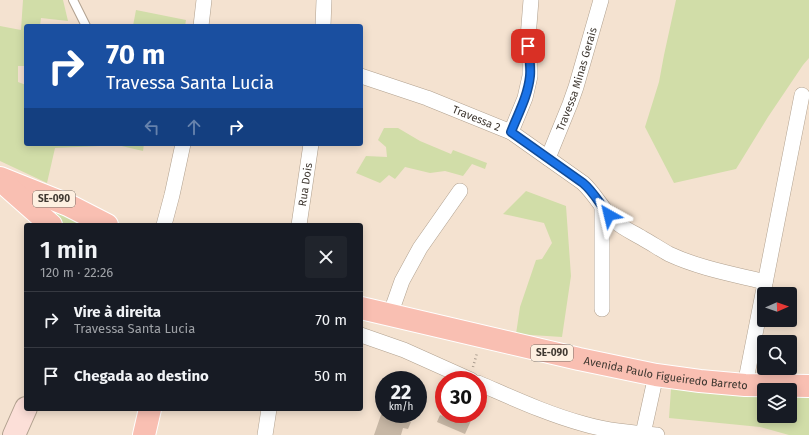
<!DOCTYPE html>
<html lang="pt">
<meta charset="utf-8">
<style>
:root{--surface:#171b24;--page:#20242c;--text:#f1f3f6;--muted:#9ea1a6;--line:#363941}
body{margin:0;font-family:"Fira Sans",sans-serif;background:var(--page);color:var(--text);height:100vh;display:flex;flex-direction:column;font-size:15px;white-space:nowrap}
*{box-sizing:border-box;margin:0}
p{font-size:13px;color:var(--muted)}
.icon{flex:none;width:22px;height:22px;fill:none;stroke:currentColor;stroke-width:2;stroke-linecap:round;stroke-linejoin:round}
.map{position:relative;flex:1;overflow:hidden}
.panel{position:absolute;left:24px;top:223px;width:339px;height:188px;display:flex;flex-direction:column;background:var(--surface);border-radius:4px;box-shadow:0 2px 10px #0003}
.panel>*{flex:none}
.hud{position:absolute;left:24px;top:24px;width:339px;height:122px;border-radius:4px;box-shadow:0 2px 10px #0003;background:#1a4fa0;color:#fff;overflow:hidden}
.needle{width:26px;rotate:88deg}
.controls{position:absolute;left:757px;top:287px;display:grid;gap:8px}
.controls a{display:grid;place-items:center;width:40px;height:40px;border-radius:4px;background:var(--surface);box-shadow:0 2px 10px #0003;font-size:20px}
.speed{position:absolute;left:375px;top:371px;display:flex;gap:8px;font-size:20px;font-weight:700;text-align:center}
.speed>*{display:grid;place-content:center;width:52px;height:52px;border-radius:50%;background:var(--surface);box-shadow:0 2px 10px #0003;line-height:1}
.speed small{font-size:10px;font-weight:400}
.speed .limit{border:6px solid #d22;background:#fff;color:#111}
.pin{position:absolute;display:grid;place-items:center;width:34px;height:34px;color:#fff;margin:-17px;border-radius:8px;box-shadow:0 2px 6px #0006}
.me{position:absolute;width:44px;margin:-22px;rotate:323deg;stroke-linejoin:round;filter:drop-shadow(0 0 3px #0008)}
.turn{display:flex;align-items:center;gap:14px;height:84px;padding:0 16px;font-size:18px}
.turn .icon{width:52px;height:52px;stroke-width:2.5}
.turn b{display:block;font-size:28px;line-height:34px}
.lanes{display:flex;align-items:center;height:38px;padding:0 16px;background:#0003;justify-content:center;gap:20px;direction:ltr}
.lanes .off{opacity:.35}
.round{display:grid;place-items:center;flex:none;width:42px;height:42px;border-radius:4px;background:var(--page)}
.head{display:flex;align-items:center;justify-content:space-between;height:68px;padding:0 16px}
h1{font-size:24px;font-weight:600;line-height:30px}
ul{padding:0;list-style:none}
li{display:flex;align-items:center;gap:12px;height:56px;padding:0 16px;border-top:1px solid var(--line)}
li div{flex:1}
li b{display:block;font-size:15px}
li em{font-style:normal}
.map>svg:first-child{display:block}
</style>
<div class="map">
<svg width="809" height="435" viewBox="0 0 809 435">
<rect width="100%" height="100%" fill="#f4e2d0"/>
<g fill="#d1dda8">
<path d="M23 0H63L68 21 41 18 40 26H26V66H18V82L26 85V144H101L100 146 55 148 47 183 0 161V26L21 30Z"/>
<path d="M676 0H809V58L803 65 768 117 736 169 674 183 645 127 659 82 664 55Z"/>
<path d="M136 10 186 20 185 26H133Z"/>
<path d="M384 128H398L420 141 451 154 453 150 487 163 485 169 472 164 463 176 445 171 430 173 405 167 395 179 389 175 380 183 356 173 366 156 387 157 386 147 378 140Z"/>
<path d="M113 144H144L143 151Z"/>
<path d="M526 191 566 206 571 276 562 337 516 334 520 307 536 260 542 259 552 243 544 223 503 214Z"/>
<path d="M27 200 90 225H54Z"/>
<path d="M671 389 764 392V416H790V393L809 394V435H789L760 427 669 418Z"/>
</g>
<g fill="#c7b7a5">
<path d="M396 375 411 380H395Z"/>
<path d="M418 382 425 385 423 393 418 391Z"/>
<path d="M382 412H384V414H388L411 422 408 429 403 428 401 435H374Z"/>
<path d="M446 414H474L465 434 437 422 440 415 445 417Z"/>
</g>
<g fill="none" stroke-linecap="round" stroke-linejoin="round">
<defs>
<path id="lane" d="M73 0 86 26"/>
<g id="street">
<path d="M201 26 204 0"/>
<path d="M323 26 324 0"/>
<path id="s1" d="M361 76 427 98 511 132 583 183C596 195 603 211 616 222 624 229 634 233 642 238 651 243 660 249 669 254 699 268 732 274 765 282"/>
<path d="M511 132 525 98 530 76V64L528 38 531 0"/>
<path id="s2" d="M548 158 570 104 576 87 601 0"/>
<path d="M602 207V309"/>
<path d="M164 225 172 195 183 144"/>
<path id="s3" d="M299 225 311 144"/>
<path d="M390 315 402 281 420 248 460 191"/>
<path d="M361 335 404 350 471 380"/>
<path d="M478 383C513 398 547 414 584 424 608 431 633 433 657 435"/>
<path d="M745 385 802 95"/>
<path d="M643 434 656 375"/>
<path d="M265 435 269 409"/>
</g>
<path id="secondary" d="M14 435 26 408"/>
<g id="primary">
<path d="M0 178 68 205 107 225"/>
<path d="M8 187 51 225"/>
<path id="s4" d="M361 308 579 359 656 375 700 381 745 385 809 386"/>
<path d="M144 435 150 409"/>
</g>
</defs>
<use href="#lane" stroke="#b1a18f" stroke-width="10"/>
<use href="#street" stroke="#b1a18f" stroke-width="16"/>
<use href="#secondary" stroke="#b1a18f" stroke-width="24"/>
<use href="#primary" stroke="#fff" stroke-width="24"/>
<path stroke="#aa9c8f" stroke-width="2.5" stroke-dasharray="1 3" stroke-linecap="butt" d="M473 367 477 353"/>
<use href="#lane" stroke="#fff" stroke-width="8"/>
<use href="#street" stroke="#fff" stroke-width="15"/>
<use href="#secondary" stroke="#fcdfd8" stroke-width="22"/>
<use href="#primary" stroke="#f9bfb2" stroke-width="22"/>
</g>
<g fill="none" stroke-linecap="round" stroke-linejoin="round">
<defs>
<path id="route" d="M528 46C529 56 531 66 530 76 528 96 518 114 511 132L583 183C594 192 600 205 609 215"/>
</defs>
<use href="#route" stroke="#114b97" stroke-width="10"/>
<use href="#route" stroke="#1a73e8" stroke-width="7"/>
</g>
<g text-anchor="middle" dominant-baseline="central" stroke-width="3.5" stroke-linejoin="round" paint-order="stroke">
<g fill="#fef0e1" stroke="#786f66" stroke-width="1">
<rect x="33" y="191" width="42" height="16" rx="3"/>
<rect x="531" y="345" width="42" height="16" rx="3"/>
</g>
<g font-size="10" font-weight="bold" fill="#3f3831">
<text x="54" y="199">SE-090</text>
<text x="552" y="353">SE-090</text>
</g>
<g font-size="11" fill="#3f3831" stroke="#fef0e1">
<text stroke="none"><textPath href="#s2" startOffset="84">Travessa Minas Gerais</textPath></text>
<text stroke="none"><textPath href="#s1" startOffset="123">Travessa 2</textPath></text>
<text stroke="none"><textPath href="#s3" startOffset="41">Rua Dois</textPath></text>
<text stroke="none"><textPath href="#s4" startOffset="312">Avenida Paulo Figueiredo Barreto</textPath></text>
</g>
</g>
</svg>
<div class="controls">
<a><svg class="needle" viewBox="-14 -14 28 28"><path d="M0-13l5 13h-10z" fill="#e53935"/><path d="M0 13l5-13h-10z" fill="#9ea1a6"/></svg></a>
<a><svg class="icon" aria-label="search" viewBox="0 0 24 24"><circle cx="10" cy="10" r="6"/><path d="M15 15l6 6"/></svg></a>
<a><svg class="icon" aria-label="layers" viewBox="0 0 24 24"><path d="M12 4l9 5-9 5-9-5zM3 14l9 5 9-5"/></svg></a>
</div>
<div class="speed"><div>22<small>km/h</small></div><div class="limit">30</div></div>
<div class="pin" style="left:528px;top:46px;background:#d93025"><svg class="icon" aria-label="arrive" viewBox="0 0 24 24"><path d="M6 21V4h12l-3 4 3 4H6"/></svg></div>
<svg class="me" style="left:609px;top:215px" viewBox="-20 -20 40 40"><path d="M0-17L14 15 0 8-14 15z" fill="#1a73e8" stroke="#fff" stroke-width="4"/></svg>
<div class="hud">
<div class="turn"><svg class="icon" aria-label="right" viewBox="0 0 24 24"><path d="M7 20v-9h11M14 6l5 5-5 5"/></svg><div><b>70 m</b>Travessa Santa Lucia</div></div>
<div class="lanes"><svg class="icon off" aria-label="left" viewBox="0 0 24 24"><path d="M17 20v-9H6M10 6l-5 5 5 5"/></svg><svg class="icon off" aria-label="ahead" viewBox="0 0 24 24"><path d="M12 20V5M6 11l6-6 6 6"/></svg><svg class="icon" aria-label="right" viewBox="0 0 24 24"><path d="M7 20v-9h11M14 6l5 5-5 5"/></svg></div>
</div>
<section class="panel">
<div class="head"><div><h1>1 min</h1><p>120 m · 22:26</p></div><a class="round"><svg class="icon" aria-label="close" viewBox="0 0 24 24"><path d="M6 6l12 12M18 6L6 18"/></svg></a></div>
<ul>
<li><svg class="icon" aria-label="right" viewBox="0 0 24 24"><path d="M7 20v-9h11M14 6l5 5-5 5"/></svg><div><b>Vire à direita</b><p>Travessa Santa Lucia</p></div><em>70 m</em></li>
<li><svg class="icon" aria-label="arrive" viewBox="0 0 24 24"><path d="M6 21V4h12l-3 4 3 4H6"/></svg><div><b>Chegada ao destino</b></div><em>50 m</em></li>
</ul>
</section>
</div>
